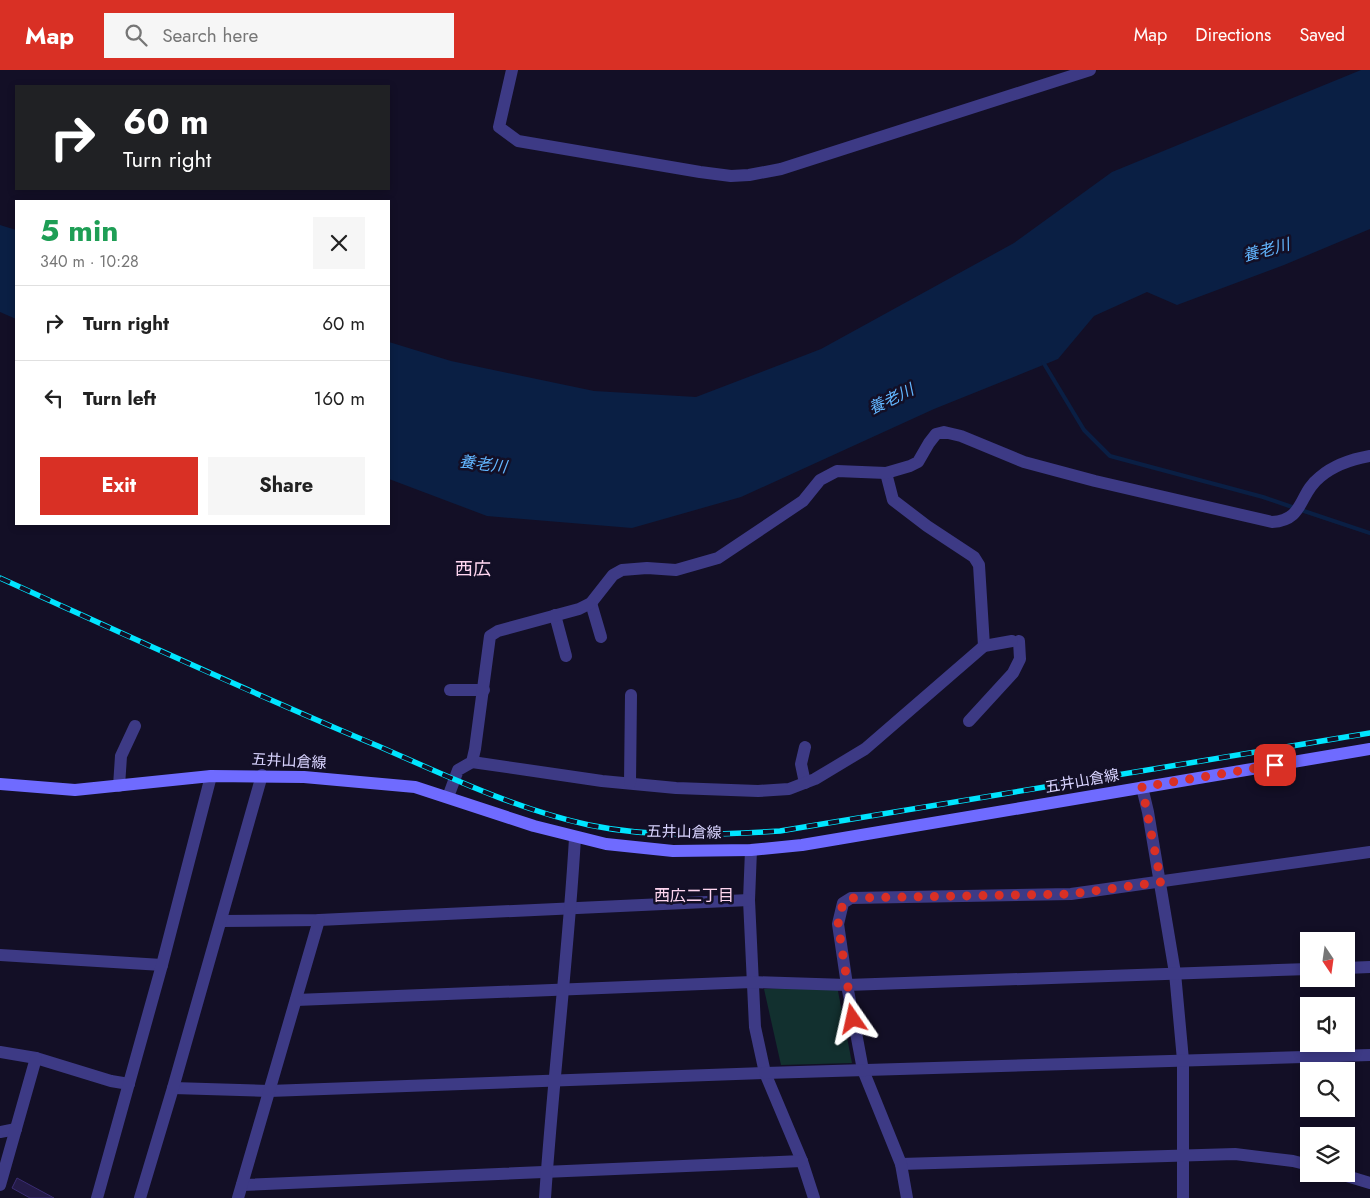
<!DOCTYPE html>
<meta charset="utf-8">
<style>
:root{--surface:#fff;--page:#f6f6f6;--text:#222;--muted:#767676;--line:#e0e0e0;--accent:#d93025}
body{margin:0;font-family:Jost,"Noto Sans JP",sans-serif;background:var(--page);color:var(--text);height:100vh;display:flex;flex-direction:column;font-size:19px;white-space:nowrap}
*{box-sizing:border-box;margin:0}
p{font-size:16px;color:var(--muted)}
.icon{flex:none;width:28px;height:28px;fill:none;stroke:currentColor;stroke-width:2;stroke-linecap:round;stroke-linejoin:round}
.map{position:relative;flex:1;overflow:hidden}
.drawer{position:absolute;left:15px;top:130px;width:375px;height:325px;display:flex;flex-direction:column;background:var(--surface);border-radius:0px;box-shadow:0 2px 8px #0003}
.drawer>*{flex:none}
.hud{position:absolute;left:15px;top:15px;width:375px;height:105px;border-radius:0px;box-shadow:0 2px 8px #0003;background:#202124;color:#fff;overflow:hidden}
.needle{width:32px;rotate:167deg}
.controls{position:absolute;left:1300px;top:862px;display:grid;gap:10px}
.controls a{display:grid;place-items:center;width:55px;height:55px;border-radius:0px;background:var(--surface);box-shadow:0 2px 8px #0003;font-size:25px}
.pin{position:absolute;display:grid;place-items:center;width:42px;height:42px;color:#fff;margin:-21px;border-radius:10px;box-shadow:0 2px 8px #0006}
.me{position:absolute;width:55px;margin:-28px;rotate:349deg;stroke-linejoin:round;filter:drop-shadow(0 0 4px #0008)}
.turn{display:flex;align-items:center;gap:18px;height:105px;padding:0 25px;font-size:22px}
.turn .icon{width:65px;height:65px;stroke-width:2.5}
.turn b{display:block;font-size:35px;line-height:42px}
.round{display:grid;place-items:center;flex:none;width:52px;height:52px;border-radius:0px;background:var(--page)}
.headline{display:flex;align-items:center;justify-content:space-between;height:85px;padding:0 25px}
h1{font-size:30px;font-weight:700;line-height:38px;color:#1e9e55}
.button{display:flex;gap:10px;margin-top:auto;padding:10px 25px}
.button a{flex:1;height:58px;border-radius:0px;background:var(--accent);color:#fff;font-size:20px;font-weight:700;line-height:58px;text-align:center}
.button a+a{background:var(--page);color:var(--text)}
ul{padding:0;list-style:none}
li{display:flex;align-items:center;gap:15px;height:75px;padding:0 25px;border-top:1px solid var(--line)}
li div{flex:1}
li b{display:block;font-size:19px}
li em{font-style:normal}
header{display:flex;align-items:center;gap:30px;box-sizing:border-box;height:70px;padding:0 25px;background:var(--accent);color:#fff}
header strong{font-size:24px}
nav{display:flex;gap:28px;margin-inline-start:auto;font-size:18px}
.search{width:350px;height:45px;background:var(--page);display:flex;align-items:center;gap:12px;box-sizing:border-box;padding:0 18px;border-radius:0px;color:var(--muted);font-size:19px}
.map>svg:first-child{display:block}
</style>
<header>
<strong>Map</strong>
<div class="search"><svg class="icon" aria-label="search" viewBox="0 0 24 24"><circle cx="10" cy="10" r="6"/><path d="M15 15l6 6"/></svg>Search here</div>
<nav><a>Map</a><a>Directions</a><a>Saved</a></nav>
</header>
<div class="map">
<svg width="1370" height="1128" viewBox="0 0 1370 1128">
<rect width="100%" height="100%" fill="#130f26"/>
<path fill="#12302f" d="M837 916 852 993 781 995 764 919Z"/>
<g fill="#0a1f44">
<path d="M1361 0H1370V159L1284 195 1177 235 1147 222 1094 246 1058 289 934 339 741 427 632 458 487 446 389 409V272L451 291 594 321 696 327 821 279 1014 173 1112 102Z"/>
<path d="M0 155 16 160V249L0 242Z"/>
</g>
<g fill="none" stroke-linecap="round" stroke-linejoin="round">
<g stroke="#0a1f44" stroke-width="4">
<path d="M1043 292 1084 360 1110 386 1263 427 1295 438"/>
<path d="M1301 440 1370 463"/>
</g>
</g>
<path fill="#241b47" stroke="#3b2d73" d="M17 1108 54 1128H30L12 1118Z"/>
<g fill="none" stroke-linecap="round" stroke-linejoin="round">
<g stroke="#3d3a85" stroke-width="12">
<path d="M512 0 499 57 518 71 700 102 731 106 749 105 781 99 1090 0"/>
<path d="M886 403 893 430 927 456 974 487 979 495 984 576"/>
<path d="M591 533 601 567"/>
<path d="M555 545 566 586"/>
<path d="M450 620H484"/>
<path d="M969 651 1013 603 1020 589 1019 571"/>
<path d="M805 677 801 694 805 713"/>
<path d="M472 692 602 711 676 718 758 721 789 719 815 709 865 679 984 576 1012 571"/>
<path d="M630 713 631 625"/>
<path d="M119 716 121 686 135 656"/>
<path d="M1142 717 1148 742 1175 903 1183 990V1128"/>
<path d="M448 727 458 700 472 692 475 679 490 566 498 561 579 539 591 533 613 505 622 500 647 498 676 500 718 488 803 431 820 410 837 401 886 403 910 396 918 392 929 373 936 364 944 362 961 366 1024 392 1095 411 1272 452C1305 450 1298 424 1320 407 1333 396 1353 389 1370 386"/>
<path d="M751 780 749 830 755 957 765 1003 802 1091 814 1128"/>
<path d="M221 851 319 850 749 830"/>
<path d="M0 885 162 895"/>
<path d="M1346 898 1370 897"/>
<path d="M296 930 752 912 847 915 1309 899"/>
<path d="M0 982 36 988 111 1011 129 1014"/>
<path d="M173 1018 269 1021 765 1003"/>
<path d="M0 1062 16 1059"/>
<path d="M901 1094 1235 1084 1293 1091 1309 1095"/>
<path d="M1340 1104 1370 1113"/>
<path d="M0 1115 36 988"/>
<path d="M242 1115 802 1091"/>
<path d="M97 1128 162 895 211 706"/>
<path d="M140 1128 173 1018 262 705"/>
<path d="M238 1128 319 850"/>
<path d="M545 1128C553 1008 568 888 575 768"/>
<path d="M907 1128 901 1094 863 1000 847 915 838 854 843 833 851 828 1071 824 1370 782"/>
</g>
<path stroke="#3d3a85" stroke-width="12" d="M765 1003 1370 985"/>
<path stroke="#6f6bff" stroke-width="12" d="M0 714 75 720 211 706 304 707 415 717 534 756 606 774 673 781 751 780 802 775 1370 679"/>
<defs>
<path id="rail" d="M0 508C126 565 251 623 378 676 447 706 515 739 589 755 652 768 717 765 780 761L1370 663"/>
</defs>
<use href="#rail" stroke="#00e5ff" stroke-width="5.5"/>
<use href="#rail" stroke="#130f26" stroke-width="4" stroke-dasharray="11" stroke-linecap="butt"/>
</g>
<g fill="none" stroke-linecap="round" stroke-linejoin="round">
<path stroke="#d93025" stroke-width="9" stroke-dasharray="0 16.2" d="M853 949 838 854 843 833 851 828 1071 824 1161 812 1142 717 1275 695"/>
</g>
<g text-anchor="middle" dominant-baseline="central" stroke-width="5" stroke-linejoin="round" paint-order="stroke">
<g font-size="15" fill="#d9d4ff" stroke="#130f26">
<text transform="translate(289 691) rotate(3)">五井山倉線</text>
<text transform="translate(1082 711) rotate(-10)">五井山倉線</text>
<text transform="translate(684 762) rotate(1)">五井山倉線</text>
</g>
<g font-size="16" font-style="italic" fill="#62b6ff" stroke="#130f26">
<text transform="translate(1266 180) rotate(-15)">養老川</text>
<text transform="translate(891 329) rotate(-26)">養老川</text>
<text transform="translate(483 394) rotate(7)">養老川</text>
</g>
<g font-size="16" fill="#ffd6f0" stroke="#130f26">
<text x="694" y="825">西広二丁目</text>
</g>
<g font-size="18" fill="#ffd6f0" stroke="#130f26">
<text x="473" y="499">西広</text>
</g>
</g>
</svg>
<div class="controls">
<a><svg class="needle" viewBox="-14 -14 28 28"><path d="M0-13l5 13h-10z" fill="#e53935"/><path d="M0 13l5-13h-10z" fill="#767676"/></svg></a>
<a><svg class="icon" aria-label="sound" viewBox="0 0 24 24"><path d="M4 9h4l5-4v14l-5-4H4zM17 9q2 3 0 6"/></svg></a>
<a><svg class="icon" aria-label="search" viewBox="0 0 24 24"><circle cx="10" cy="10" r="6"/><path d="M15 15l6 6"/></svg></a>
<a><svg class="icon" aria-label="layers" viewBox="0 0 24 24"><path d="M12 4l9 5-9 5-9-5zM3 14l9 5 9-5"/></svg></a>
</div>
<div class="pin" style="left:1275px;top:695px;background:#d93025"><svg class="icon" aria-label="arrive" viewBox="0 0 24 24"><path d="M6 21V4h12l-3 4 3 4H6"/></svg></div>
<svg class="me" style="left:853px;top:949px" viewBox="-20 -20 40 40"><path d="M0-17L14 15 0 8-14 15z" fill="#d93025" stroke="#fff" stroke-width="4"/></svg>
<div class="hud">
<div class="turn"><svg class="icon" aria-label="right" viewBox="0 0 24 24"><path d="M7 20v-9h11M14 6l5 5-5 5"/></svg><div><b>60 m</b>Turn right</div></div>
</div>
<section class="drawer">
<div class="headline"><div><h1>5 min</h1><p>340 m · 10:28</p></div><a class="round"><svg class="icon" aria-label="close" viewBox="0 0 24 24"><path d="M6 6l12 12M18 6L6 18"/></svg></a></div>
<ul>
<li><svg class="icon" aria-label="right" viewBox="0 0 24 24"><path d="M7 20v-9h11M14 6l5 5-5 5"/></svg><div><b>Turn right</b></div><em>60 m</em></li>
<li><svg class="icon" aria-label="left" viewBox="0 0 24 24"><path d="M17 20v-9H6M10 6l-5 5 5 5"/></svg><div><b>Turn left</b></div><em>160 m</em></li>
</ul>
<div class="button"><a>Exit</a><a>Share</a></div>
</section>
</div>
